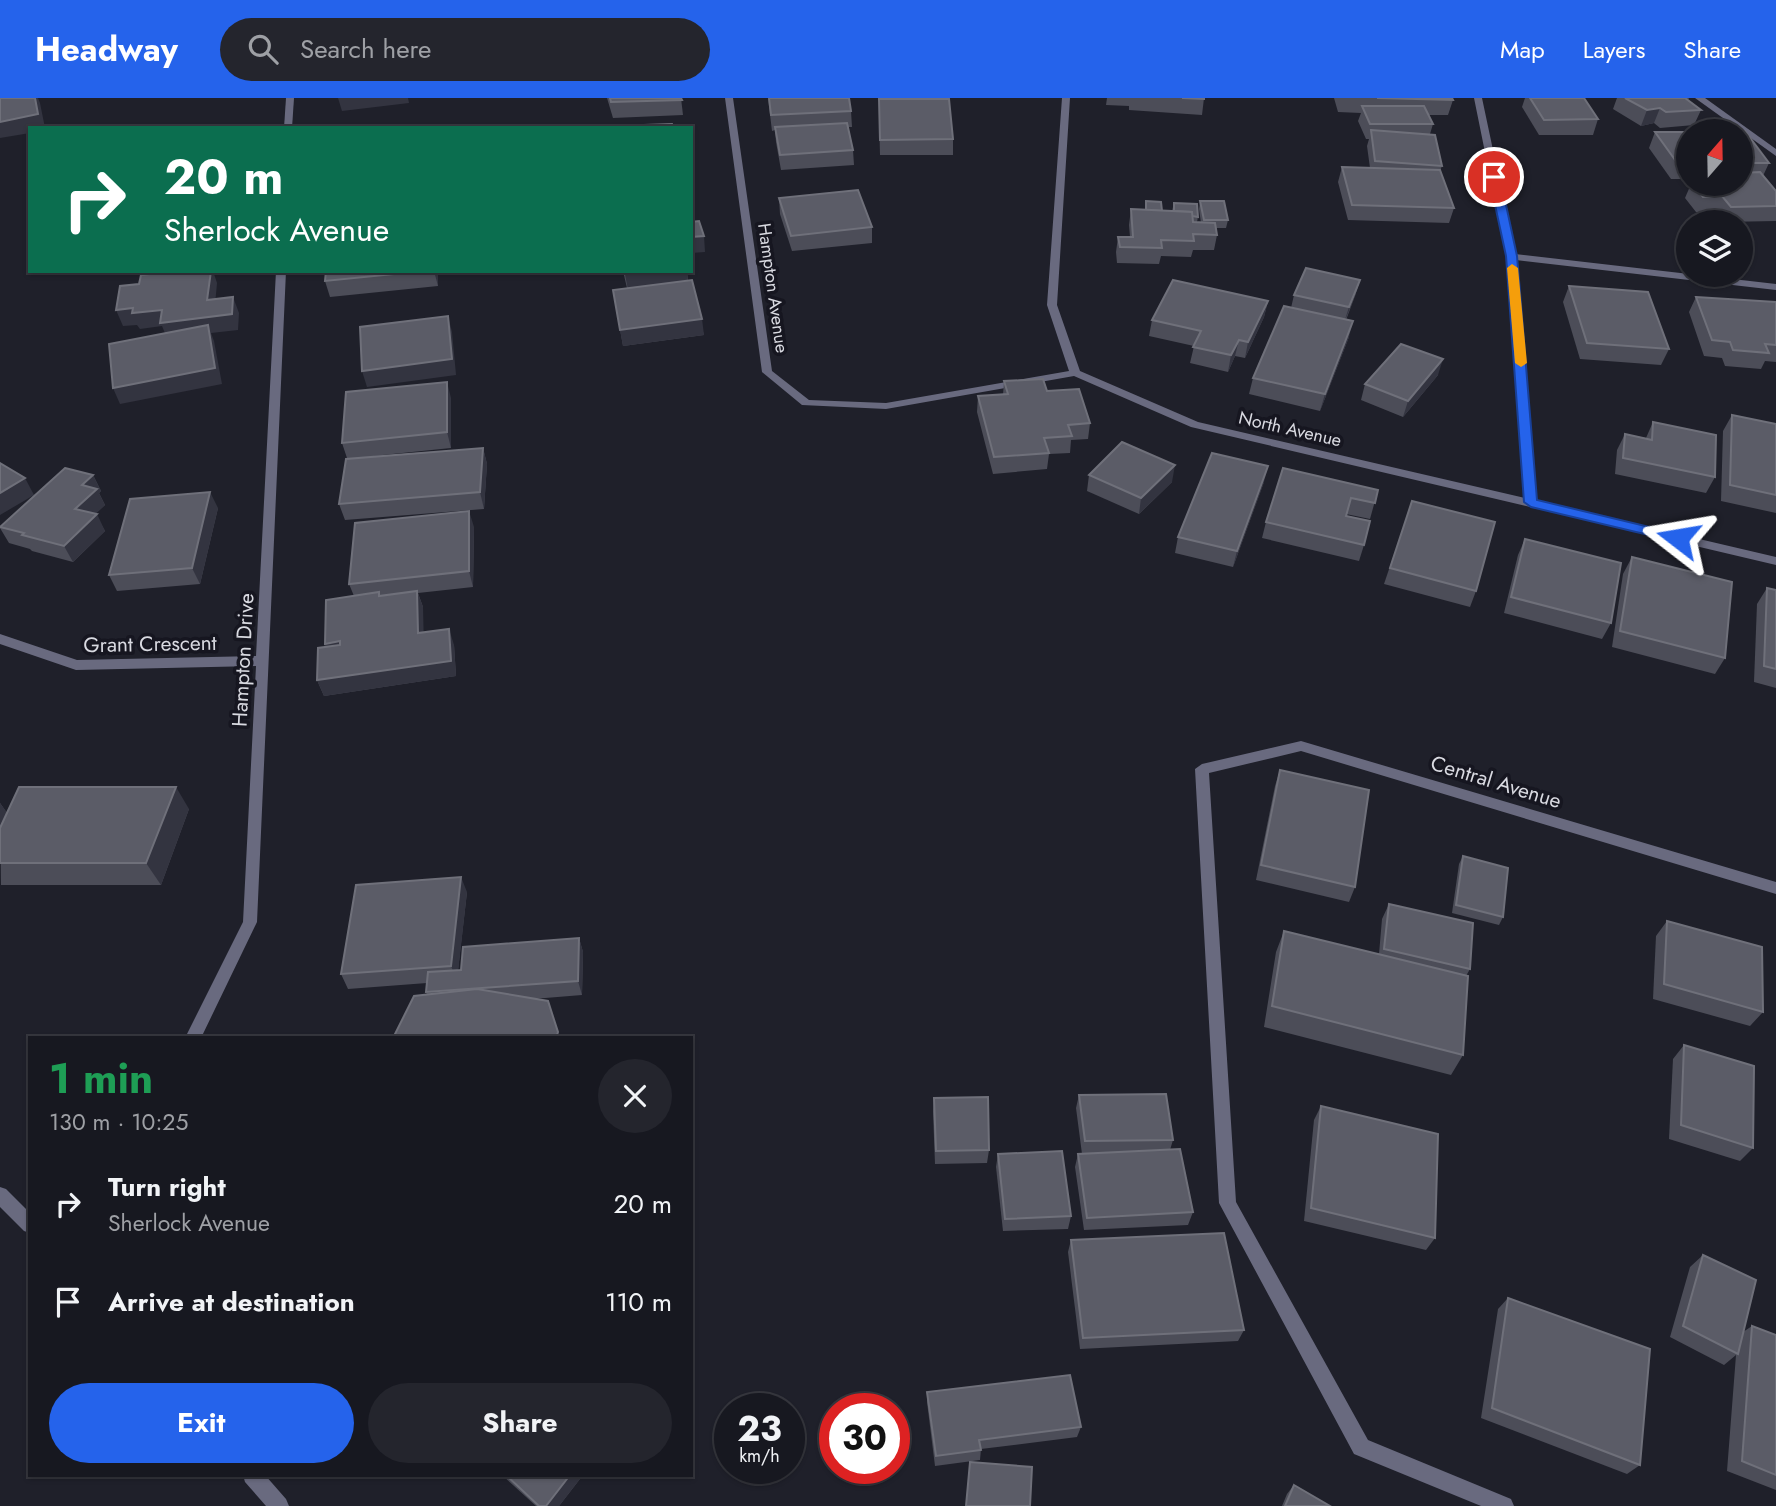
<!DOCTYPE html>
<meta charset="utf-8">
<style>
:root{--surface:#171820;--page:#24252d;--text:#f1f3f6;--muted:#9ea0a5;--line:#36373e;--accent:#2563eb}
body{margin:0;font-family:Jost,sans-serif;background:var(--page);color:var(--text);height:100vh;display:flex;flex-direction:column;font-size:26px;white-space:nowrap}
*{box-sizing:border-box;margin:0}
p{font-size:23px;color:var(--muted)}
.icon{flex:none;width:38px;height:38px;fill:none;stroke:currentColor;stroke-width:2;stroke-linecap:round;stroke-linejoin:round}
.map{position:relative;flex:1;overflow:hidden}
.drawer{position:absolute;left:28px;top:938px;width:665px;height:441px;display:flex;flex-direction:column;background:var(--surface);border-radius:0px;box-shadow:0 2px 5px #0004,0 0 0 2px var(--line)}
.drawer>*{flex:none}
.guide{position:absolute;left:28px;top:28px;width:665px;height:147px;border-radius:0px;box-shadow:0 2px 5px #0004,0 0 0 2px var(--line);background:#0b6e4f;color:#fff;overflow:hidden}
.needle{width:46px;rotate:20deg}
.controls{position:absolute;left:1676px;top:21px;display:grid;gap:14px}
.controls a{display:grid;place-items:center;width:77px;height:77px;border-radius:50%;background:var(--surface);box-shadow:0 2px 5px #0004,0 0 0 2px var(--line);font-size:35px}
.speed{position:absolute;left:714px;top:1295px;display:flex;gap:14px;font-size:35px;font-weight:700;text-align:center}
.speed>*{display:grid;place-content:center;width:91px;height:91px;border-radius:50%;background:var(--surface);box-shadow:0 2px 5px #0004,0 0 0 2px var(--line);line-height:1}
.speed small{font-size:18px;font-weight:400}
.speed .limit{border:10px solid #d22;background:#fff;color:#111}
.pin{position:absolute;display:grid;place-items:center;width:60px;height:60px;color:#fff;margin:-30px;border:4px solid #fff;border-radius:50%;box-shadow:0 2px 7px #0007}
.me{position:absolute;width:77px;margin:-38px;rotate:284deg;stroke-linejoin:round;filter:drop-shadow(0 0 5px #0008)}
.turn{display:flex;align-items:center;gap:24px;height:147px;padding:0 21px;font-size:32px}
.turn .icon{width:91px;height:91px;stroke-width:2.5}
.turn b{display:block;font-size:49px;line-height:60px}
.round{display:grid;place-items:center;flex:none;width:74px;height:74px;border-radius:37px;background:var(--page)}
.headline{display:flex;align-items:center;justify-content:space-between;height:119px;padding:0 21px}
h1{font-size:42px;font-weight:700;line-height:52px;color:#1e9e55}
.action{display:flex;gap:14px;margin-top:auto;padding:14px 21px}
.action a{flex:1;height:80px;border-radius:42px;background:var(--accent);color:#fff;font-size:28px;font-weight:700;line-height:80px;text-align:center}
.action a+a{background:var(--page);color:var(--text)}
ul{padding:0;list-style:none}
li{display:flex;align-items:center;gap:21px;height:98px;padding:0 21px}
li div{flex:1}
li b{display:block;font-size:26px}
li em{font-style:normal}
header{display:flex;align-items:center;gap:42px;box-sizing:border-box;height:98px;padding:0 35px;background:var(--accent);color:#fff}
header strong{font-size:33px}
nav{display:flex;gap:38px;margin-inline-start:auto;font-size:24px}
.search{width:490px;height:63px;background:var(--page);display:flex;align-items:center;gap:18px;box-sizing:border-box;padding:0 24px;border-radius:38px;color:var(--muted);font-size:26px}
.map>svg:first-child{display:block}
</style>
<header>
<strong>Headway</strong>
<div class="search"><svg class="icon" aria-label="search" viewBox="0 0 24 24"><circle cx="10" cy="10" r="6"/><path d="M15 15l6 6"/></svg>Search here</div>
<nav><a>Map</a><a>Layers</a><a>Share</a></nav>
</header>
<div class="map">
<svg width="1776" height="1408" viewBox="0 0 1776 1408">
<rect width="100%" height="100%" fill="#1f202a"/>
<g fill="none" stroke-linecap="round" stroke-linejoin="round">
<g fill="#696a7f" fill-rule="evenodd">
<path d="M286 0H294L292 30H284Z"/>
<path d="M725 0H733L772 273 809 302 886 305 1069 273 1047 207 1062 0H1070L1057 207 1080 273 1198 324 1525 400 1506 158 1474 0H1482L1515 156 1776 186V192L1516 162 1537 403 1776 459V467L1191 329 1074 278 886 311 802 307 762 274Z"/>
<path d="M1695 0H1705L1776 51V58Z"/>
<path d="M276 173H286L257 824 201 940H185L243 824 256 568 76 572 0 546V536L77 562 256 558Z"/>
<path d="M1301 643 1776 784V796L1301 653 1209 675 1236 1104 1368 1342 1511 1401 1514 1408H1481L1354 1356 1219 1105 1195 671 1202 666Z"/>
</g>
<g fill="#696a7f" fill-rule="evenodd">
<path d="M0 1089 6 1091 30 1115V1135L24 1133 0 1109Z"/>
<path d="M243 1377H265L286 1401 289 1408H266L245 1384Z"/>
</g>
</g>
<g fill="#4c4d58">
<path d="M607 0H681L683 17 613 20Z"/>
<path d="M768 0 851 13 852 29H848L853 52 854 67 781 72 776 44 775 32 772 33Z"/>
<path d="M1107 0H1204L1202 17 1129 12V8L1106 7Z"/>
<path d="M1334 0H1452L1453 2 1448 17H1428L1433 26 1430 36 1442 68 1440 73 1454 110 1449 125 1348 122 1338 84 1342 69 1370 70 1367 48 1369 41H1366L1358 23 1361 15 1338 14Z"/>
<path d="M1525 0H1584L1598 21 1593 37H1539L1522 9Z"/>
<path d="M1617 0H1689L1688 2 1701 12 1694 27 1660 30 1654 25 1641 28 1613 11Z"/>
<path d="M879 17 953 41V57H880Z"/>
<path d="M1741 33 1769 65 1763 78 1776 93V123L1723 124 1715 114H1696L1685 100 1691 86H1741Z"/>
<path d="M1655 34H1689V81H1671L1649 50Z"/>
<path d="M779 100 872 129V145L792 153 780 116Z"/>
<path d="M1146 103 1162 113H1172L1174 105 1198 119 1197 124 1201 125 1199 111 1200 103 1228 122 1226 130H1216L1217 137 1214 152H1193L1191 159 1161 158 1159 166 1117 165 1116 154 1118 139H1130L1129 127 1131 111 1145 112Z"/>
<path d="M326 173H438V188L330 199 325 183Z"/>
<path d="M623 173H687L688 183 704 237 623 248 613 192 627 190Z"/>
<path d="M1360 182 1355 198 1346 222 1349 239 1320 313 1249 296 1253 280 1291 210 1294 197Z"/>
<path d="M1569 188 1669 251 1661 267 1580 261 1563 204Z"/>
<path d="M1696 199 1776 205V264L1765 263 1761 271 1725 268 1722 260 1704 258 1689 214Z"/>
<path d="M1268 203 1264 219 1245 260 1235 258 1228 274 1190 265 1194 248 1149 238 1152 222Z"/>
<path d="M1438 277 1403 319 1361 302 1365 286Z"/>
<path d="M1004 283 1047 293 1090 325 1088 341 1071 342 1070 355 1049 356 1047 371 993 376 977 314 978 298 1003 297Z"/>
<path d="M451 300V350L373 358 483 350 487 366 484 411 345 422 339 406 347 360 342 345Z"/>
<path d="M1732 317 1776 326V415L1721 403 1723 333Z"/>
<path d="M1653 324 1715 379 1706 395 1615 376 1617 352 1625 336 1646 340Z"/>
<path d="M93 377 101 393 99 395 105 407 95 416 105 433 73 464 32 453 30 451 9 445 0 430V428Z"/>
<path d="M1089 377 1172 384 1139 416 1087 393Z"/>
<path d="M1264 384 1233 469 1175 455 1178 439Z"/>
<path d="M1378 392 1370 421 1346 416V418L1364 447 1359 463 1262 440 1266 424Z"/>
<path d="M1412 403 1476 493 1470 509 1384 486Z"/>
<path d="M218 410 200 486 117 493 109 477Z"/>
<path d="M474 429 473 489 418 495 423 509V534L454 547 456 578 324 598 317 582 326 549 325 546 354 498 349 486Z"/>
<path d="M1525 441 1611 525 1602 541 1504 515 1518 457Z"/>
<path d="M1632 459 1725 560 1715 576 1612 549 1623 476Z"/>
<path d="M1767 490 1776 492V590L1754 584 1757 506Z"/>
<path d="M1280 672 1355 789 1349 804 1256 782 1275 688Z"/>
<path d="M0 705 7 715 189 711 161 787H1Z"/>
<path d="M1463 758 1503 819 1499 827 1452 815 1459 766Z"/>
<path d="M467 794 458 872 579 840 583 854 582 897 533 901 560 940H394V938L427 897 426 894 427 885 348 891 341 876Z"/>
<path d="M1389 806 1470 871 1466 878 1463 957 1451 977 1264 929 1276 854 1284 833 1379 856 1382 821Z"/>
<path d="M1667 823 1763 914 1750 928 1653 901 1656 838Z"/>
<path d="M1684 947 1753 1050 1740 1063 1669 1041 1673 961Z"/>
<path d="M1079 997 1173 1042 1170 1052 1193 1114 1188 1127 1084 1132 1075 1069 1078 1056H1082L1076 1010Z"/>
<path d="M934 1000 989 1052 987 1065 935 1066 933 1014Z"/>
<path d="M1321 1008 1435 1140 1426 1152 1304 1123 1314 1022Z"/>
<path d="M998 1056 1071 1118 1068 1131 1003 1133 996 1069Z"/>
<path d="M1071 1142 1244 1232 1238 1243 1080 1251 1068 1154Z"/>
<path d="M1703 1157 1743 1234 1752 1228 1776 1237V1392L1727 1373 1736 1257 1724 1267 1670 1239 1690 1169Z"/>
<path d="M1508 1200 1640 1367 1627 1376 1481 1320 1498 1211Z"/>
<path d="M927 1294 1081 1329 1077 1339 981 1351 980 1362 935 1368 927 1304Z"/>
<path d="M502 1377H583L559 1408H536Z"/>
<path d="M1294 1387 1330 1408H1282L1287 1396Z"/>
</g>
<g fill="#333440">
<path d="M35 0H38L40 5 45 30H30V35L0 40V24Z"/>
<path d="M338 0H408L409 5 342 13Z"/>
<path d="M1660 10 1654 25 1641 28 1647 12Z"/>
<path d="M704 138 705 154 691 155V139Z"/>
<path d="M211 173H213L217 185 214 217 207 202Z"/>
<path d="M434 173H438V188Z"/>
<path d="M646 173H687L688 184 628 192 625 176Z"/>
<path d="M1360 182 1355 198 1344 225 1349 209Z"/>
<path d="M233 199 239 215 238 232 211 235 214 243 222 286 120 306 113 290 167 240 162 228 140 231 137 227 123 228 116 212Z"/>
<path d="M1268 203 1264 219 1245 260 1248 244Z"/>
<path d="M448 218 452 234 456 277 367 289 362 273Z"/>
<path d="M702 221 704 237 623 248 620 232Z"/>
<path d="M1353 223 1349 239 1320 313 1325 296Z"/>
<path d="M1239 242 1235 258 1228 274 1231 257Z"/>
<path d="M1443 261 1438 277 1403 319 1408 303Z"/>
<path d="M447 284 451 300V350L447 334Z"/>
<path d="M483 350 487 366 484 411 480 394Z"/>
<path d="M1175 367 1172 384 1139 416 1141 400Z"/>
<path d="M1268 368 1264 384 1233 469 1237 453Z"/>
<path d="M93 377 101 393 99 395 105 407 84 427 75 411 82 387Z"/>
<path d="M25 380 34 397 0 417V395Z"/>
<path d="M210 394 218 410 200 486 192 470Z"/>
<path d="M469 413 474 429 473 489 469 473Z"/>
<path d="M97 416 105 433 73 464 64 448Z"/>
<path d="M417 493 423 509 424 551 418 535Z"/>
<path d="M449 531 454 547 456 578 324 598 317 582Z"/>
<path d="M340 543 347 559 331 562 325 546Z"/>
<path d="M176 689 189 711 161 787 146 765Z"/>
<path d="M0 705 10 719 0 741Z"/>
<path d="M461 779 467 794 457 883 451 868Z"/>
<path d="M579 840 583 854 582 897 578 883Z"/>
<path d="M570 1377H583L559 1408H546Z"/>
</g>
<g fill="#5b5c67" stroke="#6f707a" stroke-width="2">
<path d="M0 0H35L38 16 0 24Z"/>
<path d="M610 0H681L682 2 611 4Z"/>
<path d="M769 0H849L851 13 771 17Z"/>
<path d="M1182 0H1204V1Z"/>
<path d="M1377 0H1452L1453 2Z"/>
<path d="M1530 0H1584L1598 21 1544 22Z"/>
<path d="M1625 0H1685L1701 12 1666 14 1660 10 1647 12Z"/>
<path d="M879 1H949L953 41 880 42Z"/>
<path d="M1362 8H1424L1433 26H1370Z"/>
<path d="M847 25 853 52 780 57 775 29Z"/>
<path d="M672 26 674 30 585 29Z"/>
<path d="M1371 32 1435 37 1442 68 1375 63Z"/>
<path d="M1741 33H1745L1769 65H1741Z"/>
<path d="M1655 34H1689V66H1678Z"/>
<path d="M1342 69 1440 72 1454 110 1352 107Z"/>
<path d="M1760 74 1776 93V108L1731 109 1722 98 1703 99 1693 86H1741V75Z"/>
<path d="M858 92 872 129 791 138 779 100Z"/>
<path d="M1146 103 1161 104 1162 113 1146 112Z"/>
<path d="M1200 103H1224L1228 122H1204Z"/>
<path d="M1174 105 1197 106 1198 119 1192 118V114L1174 113Z"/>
<path d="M1131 111 1192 114 1193 124 1215 125 1217 137 1193 136 1194 143 1161 142 1162 150 1120 149 1118 139H1133Z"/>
<path d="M699 123 704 138 691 139V124Z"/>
<path d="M1306 170 1360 182 1349 209 1294 197Z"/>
<path d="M175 173H211L207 202 233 199 232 216 160 225 162 212 132 215 133 210 116 212 120 188 139 186 141 177Z"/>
<path d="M326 173H424L325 183Z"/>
<path d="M625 173H646L625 176Z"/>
<path d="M692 182 702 221 620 232 613 192Z"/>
<path d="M1173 182 1268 203 1248 244 1239 242 1231 257 1193 249 1201 233 1152 222Z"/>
<path d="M1569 188 1648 194 1669 251 1587 245Z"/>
<path d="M1696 199 1776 204V247L1765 246 1769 255 1733 252 1730 244 1712 242Z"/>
<path d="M1284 208 1353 223 1325 296 1253 280Z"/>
<path d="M448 218 452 261 362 273 360 229Z"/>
<path d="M208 227 215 270 113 290 109 246Z"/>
<path d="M1401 246 1443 261 1408 303 1365 286Z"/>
<path d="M1043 281 1047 293 1079 291 1090 325 1068 327 1072 338 1044 340 1049 355 994 359 978 298 1008 296 1004 283Z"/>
<path d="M447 284V334L342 345 346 294Z"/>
<path d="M1732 317 1776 326V397L1730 387Z"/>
<path d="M1653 324 1716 337 1715 379 1623 360 1625 336 1652 342Z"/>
<path d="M1122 344 1175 367 1141 400 1089 377Z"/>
<path d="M483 350 480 394 339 406 346 361Z"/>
<path d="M1212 355 1268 368 1237 453 1178 439Z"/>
<path d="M0 365 25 380 0 395Z"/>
<path d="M65 370 93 377 82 387 97 391 75 411 97 416 64 448 22 437 24 435 0 429Z"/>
<path d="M1283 370 1378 392 1375 405 1351 400 1346 418 1370 423 1364 447 1266 424Z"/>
<path d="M210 394 192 470 109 477 130 401Z"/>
<path d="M1412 403 1495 424 1476 493 1390 470Z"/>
<path d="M469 413V473L349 486 355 425Z"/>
<path d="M1525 441 1621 465 1611 525 1511 499Z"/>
<path d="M1632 459 1732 484 1725 560 1620 533Z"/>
<path d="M1767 490 1776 492V571L1764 568Z"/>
<path d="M417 493 418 535 449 531 451 563 317 582 318 550 340 547V543L325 546 326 502 379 494V498Z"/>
<path d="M1280 672 1369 692 1355 789 1261 767Z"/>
<path d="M19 689H176L146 765H0V730Z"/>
<path d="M1463 758 1508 770 1503 819 1456 807Z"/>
<path d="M461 779 451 868 341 876 356 787Z"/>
<path d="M1389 806 1473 825 1470 871 1384 851Z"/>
<path d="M1667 823 1762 849 1763 914 1664 886Z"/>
<path d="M1284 833 1468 878 1463 957 1272 908Z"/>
<path d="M579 840 578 883 426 894 428 874 461 872 463 849Z"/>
<path d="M477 891 548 903 558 934 556 940H402L394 938 414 898Z"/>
<path d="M1684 947 1754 968 1753 1050 1681 1027Z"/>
<path d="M1166 996 1173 1042 1085 1043 1079 997Z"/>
<path d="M988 999 989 1052 936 1053 934 1000Z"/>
<path d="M1321 1008 1438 1036 1435 1140 1311 1110Z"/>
<path d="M1180 1051 1193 1114 1087 1120 1078 1056Z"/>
<path d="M1062 1053 1071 1118 1005 1121 998 1056Z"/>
<path d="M1224 1135 1244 1232 1083 1240 1071 1142Z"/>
<path d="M1703 1157 1756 1182 1738 1256 1683 1228Z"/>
<path d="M1508 1200 1650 1251 1640 1367 1492 1310Z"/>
<path d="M1752 1228 1776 1237V1377L1742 1363Z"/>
<path d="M1070 1277 1081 1329 979 1342 981 1352 936 1358 927 1294Z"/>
<path d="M970 1364 1032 1369 1030 1408H966Z"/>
<path d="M506 1377H570L546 1408H539Z"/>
<path d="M1294 1387 1330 1408H1285Z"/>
</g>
<path fill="#2563eb" stroke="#184099" stroke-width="2" d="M1494 76 1500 79 1517 158 1537 402 1683 437V443L1678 444 1531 409 1524 404 1506 158 1489 79Z"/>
<path fill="#f59e0b" d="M1512 166 1518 170 1527 265 1521 269 1515 265 1507 170Z"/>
<g text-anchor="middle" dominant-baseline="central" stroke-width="7" stroke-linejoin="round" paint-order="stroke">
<g font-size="18" fill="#d9dae1" stroke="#161620">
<text transform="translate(773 190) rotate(82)">Hampton Avenue</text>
<text transform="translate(1290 331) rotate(13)">North Avenue</text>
</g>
<g font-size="21" fill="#d9dae1" stroke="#161620">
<text transform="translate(150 546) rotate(-1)">Grant Crescent</text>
<text transform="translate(243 562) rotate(-87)">Hampton Drive</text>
<text transform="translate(1496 684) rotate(17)">Central Avenue</text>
</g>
</g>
</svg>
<div class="controls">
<a><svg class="needle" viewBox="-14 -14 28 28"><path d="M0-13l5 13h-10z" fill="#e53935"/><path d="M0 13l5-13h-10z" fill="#9ea0a5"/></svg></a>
<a><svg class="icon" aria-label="layers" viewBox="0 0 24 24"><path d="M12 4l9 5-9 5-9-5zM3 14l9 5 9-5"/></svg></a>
</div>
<div class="speed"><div>23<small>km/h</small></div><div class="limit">30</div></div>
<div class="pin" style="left:1494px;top:79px;background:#d93025"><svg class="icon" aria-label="arrive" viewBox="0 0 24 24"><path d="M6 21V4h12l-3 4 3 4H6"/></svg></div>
<svg class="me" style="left:1678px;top:440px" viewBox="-20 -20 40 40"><path d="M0-17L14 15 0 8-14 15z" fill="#2563eb" stroke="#fff" stroke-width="4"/></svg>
<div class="guide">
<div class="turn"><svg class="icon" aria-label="right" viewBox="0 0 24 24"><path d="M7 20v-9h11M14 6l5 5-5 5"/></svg><div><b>20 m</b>Sherlock Avenue</div></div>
</div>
<section class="drawer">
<div class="headline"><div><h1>1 min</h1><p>130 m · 10:25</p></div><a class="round"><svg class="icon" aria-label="close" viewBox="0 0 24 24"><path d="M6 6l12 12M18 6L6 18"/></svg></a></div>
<ul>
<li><svg class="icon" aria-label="right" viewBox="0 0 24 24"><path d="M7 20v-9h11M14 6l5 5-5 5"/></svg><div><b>Turn right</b><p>Sherlock Avenue</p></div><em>20 m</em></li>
<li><svg class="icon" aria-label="arrive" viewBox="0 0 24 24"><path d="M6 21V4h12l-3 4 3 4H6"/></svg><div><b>Arrive at destination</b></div><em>110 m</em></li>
</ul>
<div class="action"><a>Exit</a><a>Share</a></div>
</section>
</div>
